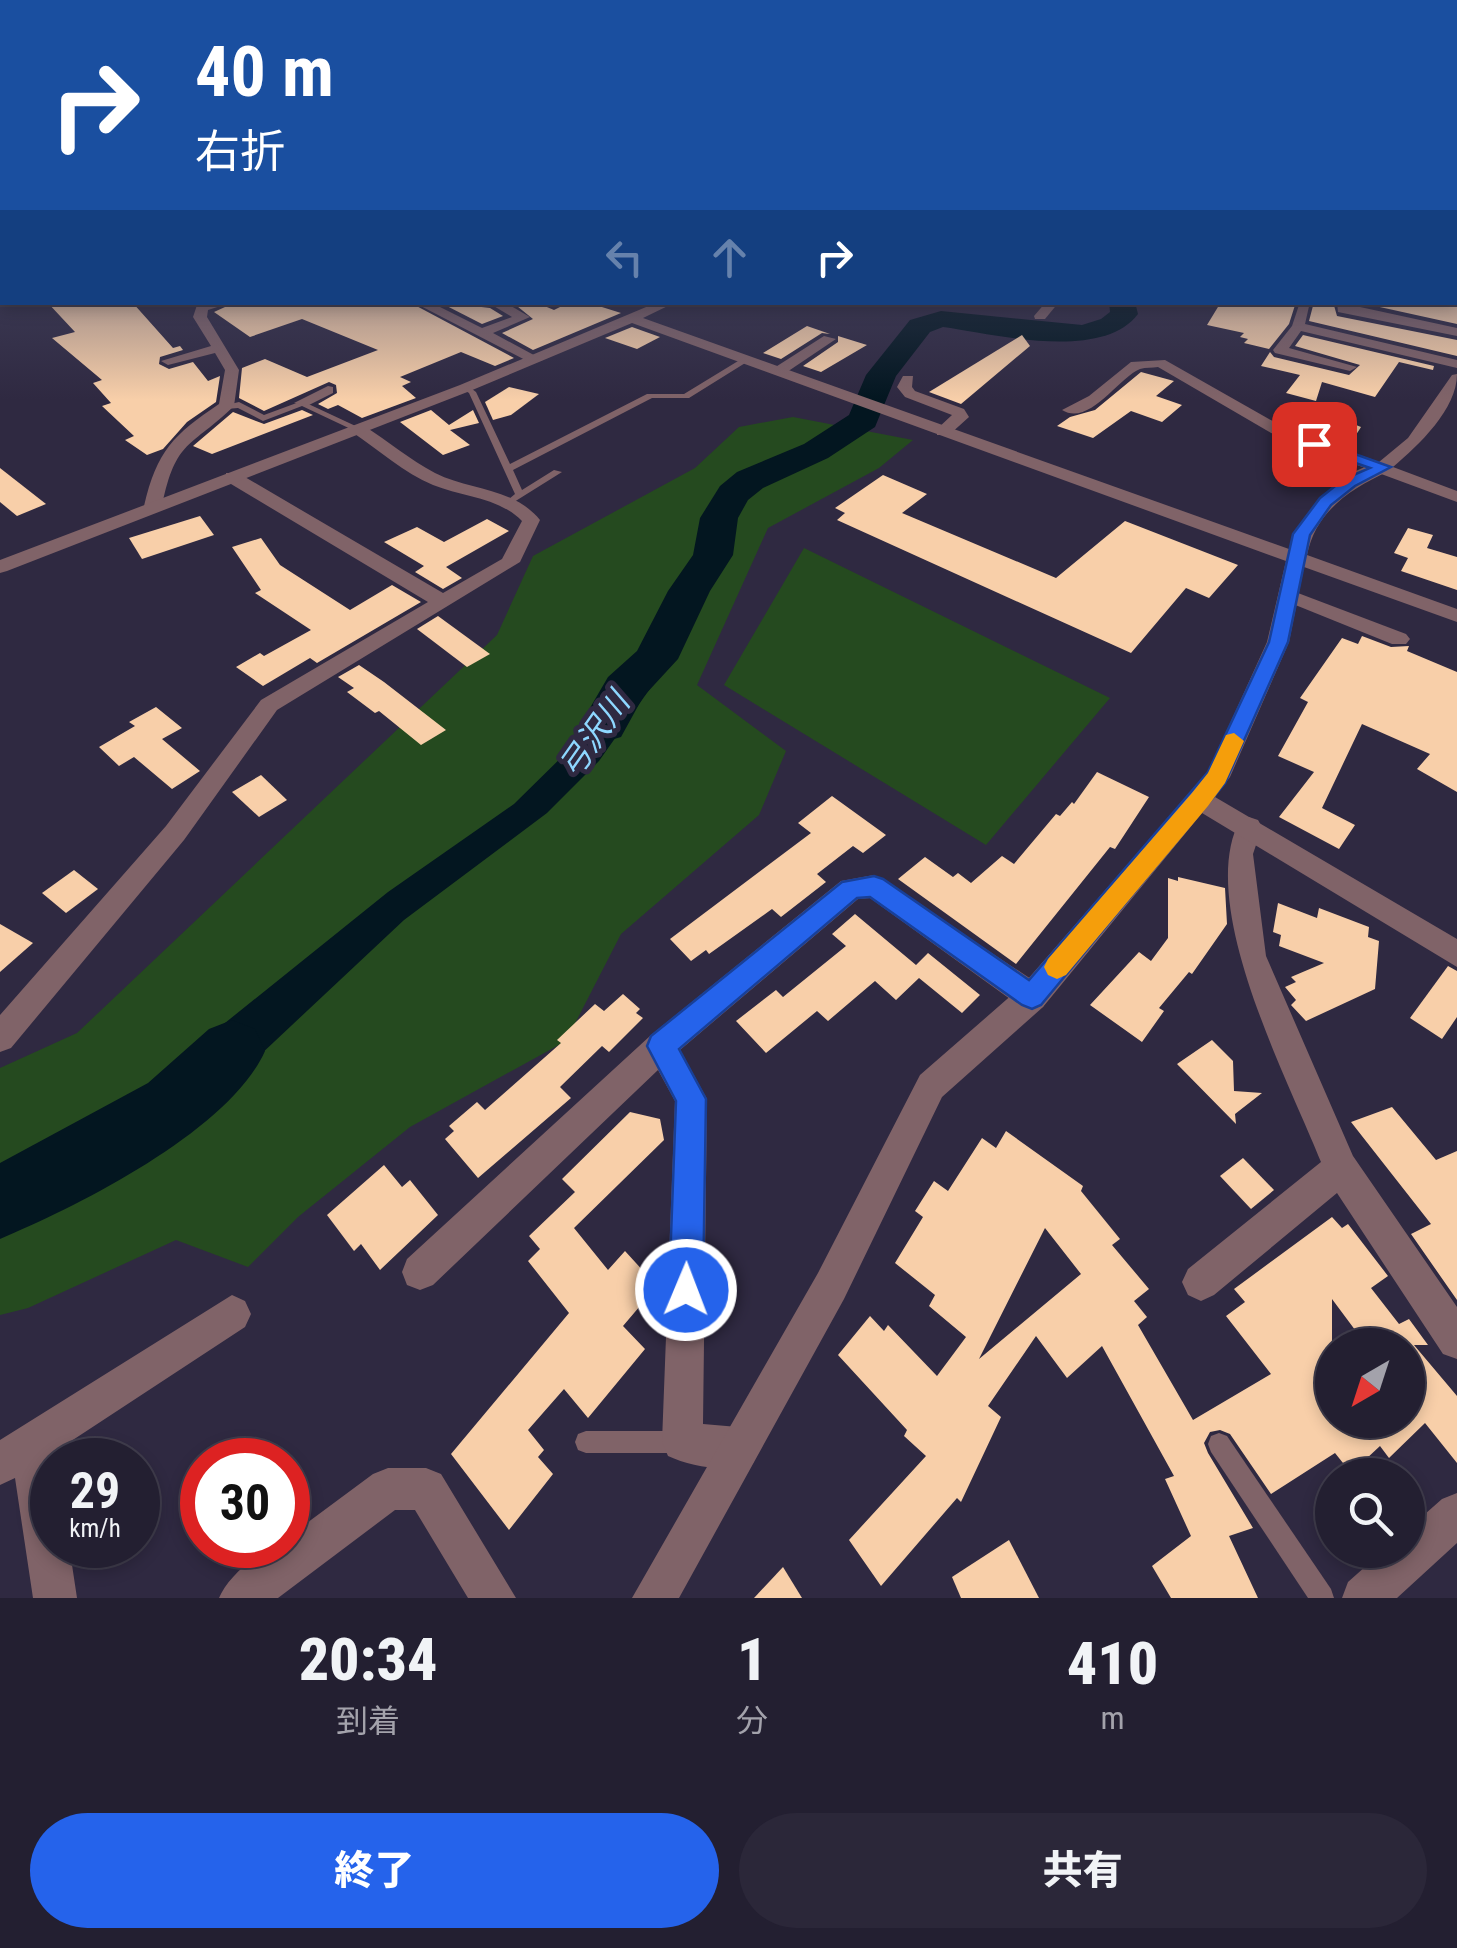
<!DOCTYPE html>
<html lang="ja">
<meta charset="utf-8">
<style>
:root{--surface:#231f31;--page:#2b2739;--text:#f1f3f6;--muted:#a3a2ab;--line:#403d4d;--accent:#2563eb}
body{margin:0;font-family:"Roboto Condensed","Noto Sans JP",sans-serif;background:var(--page);color:var(--text);height:100vh;display:flex;flex-direction:column;font-size:38px;white-space:nowrap}
*{box-sizing:border-box;margin:0}
p{font-size:32px;color:var(--muted)}
.icon{flex:none;width:55px;height:55px;fill:none;stroke:currentColor;stroke-width:2;stroke-linecap:round;stroke-linejoin:round}
.map{position:relative;height:1598px;overflow:hidden}
.panel{display:flex;flex-direction:column;background:var(--surface);flex:1}
.panel>*{flex:none}
.top-card{position:absolute;left:0px;top:0px;width:1458px;height:305px;box-shadow:0 5px 15px #0003,0 0 0 2px var(--line);background:#1a4fa0;color:#fff;overflow:hidden}
.needle{width:65px;rotate:219deg}
.fabs{position:absolute;left:1315px;top:1328px;display:grid;gap:20px}
.fabs a{display:grid;place-items:center;width:110px;height:110px;border-radius:50%;background:var(--surface);box-shadow:0 5px 15px #0003,0 0 0 2px var(--line);font-size:50px}
.speed{position:absolute;left:30px;top:1438px;display:flex;gap:20px;font-size:50px;font-weight:700;text-align:center}
.speed>*{display:grid;place-content:center;width:130px;height:130px;border-radius:50%;background:var(--surface);box-shadow:0 5px 15px #0003,0 0 0 2px var(--line);line-height:1}
.speed small{font-size:25px;font-weight:400}
.speed .limit{border:15px solid #d22;background:#fff;color:#111}
.pin{position:absolute;display:grid;place-items:center;width:85px;height:85px;color:#fff;margin:-42px;border-radius:20px;box-shadow:0 5px 15px #0006}
.me{position:absolute;width:110px;margin:-55px;rotate:1deg;stroke-linejoin:round;filter:drop-shadow(0 0 8px #0008)}
.turn{display:flex;align-items:center;gap:35px;height:210px;padding:0 30px;font-size:45px}
.turn .icon{width:130px;height:130px;stroke-width:2.5}
.turn b{display:block;font-size:70px;line-height:85px}
.lanes{display:flex;align-items:center;height:95px;padding:0 30px;background:#0003;justify-content:center;gap:50px;direction:ltr}
.lanes .off{opacity:.35}
.eta{display:flex;justify-content:space-evenly;align-items:center;height:170px;text-align:center}
.eta b{font-size:60px;font-weight:800;line-height:70px}
.primary-button{display:flex;gap:20px;margin-top:auto;padding:20px 30px}
.primary-button a{flex:1;height:115px;border-radius:60px;background:var(--accent);color:#fff;font-size:40px;font-weight:800;line-height:115px;text-align:center}
.primary-button a+a{background:var(--page);color:var(--text)}
.map>svg:first-child{display:block}
</style>
<div class="map">
<svg width="1457" height="1598" viewBox="0 0 1457 1598">
<rect width="100%" height="100%" fill="#2f2941"/>
<g fill="#254a1f">
<path d="M793 417 913 440 879 468 768 528 697 685 786 751 759 815 621 934 566 1041 410 1127 298 1217 248 1267 176 1240 28 1308 0 1315V1068L77 1033 497 635 533 556 695 468 739 427Z"/>
<path d="M804 548 1110 698 986 845 724 685Z"/>
</g>
<g fill="#031620">
<path d="M629 660 661 673 599 761 547 813 404 920 195 1116 159 1076 388 892 514 804 577 742 605 692Z"/>
<path d="M146 1097 178 1124 54 1207 0 1229V1183L25 1176Z"/>
</g>
<g fill="none" stroke-linecap="round" stroke-linejoin="round">
<g fill="#031620" fill-rule="evenodd">
<rect x="0" y="243" width="2" height="14"/>
<path d="M1109 302H1135L1138 314C1102 362 994 334 943 327L930 332 896 376 875 427 828 458 763 488 748 500 738 518 733 555 710 591 678 659 643 697 621 737 604 742 587 737 580 725 608 677 637 651 668 591 693 555 700 518 720 486 737 472 804 444 849 415 866 375 910 320 941 311 1082 325 1101 319 1110 312Z"/>
<path d="M232 1020 255 1029 265 1051C230 1130 79 1206 0 1239V1163L148 1083 209 1029Z"/>
</g>
</g>
<g fill="#f8cfa9" fill-rule="evenodd">
<path d="M47 302H81L86 307 132 302 173 348 180 346 183 350 160 357 159 364 169 369 193 362 208 381 220 376 216 402 187 422 163 449 147 455 125 440 134 436 102 406 111 403 93 383 102 380 52 338 75 332Z"/>
<path d="M236 302H409L514 358 495 366 461 352 400 377 411 382 402 386 416 398 362 418 338 405 328 409 318 404 337 393 336 385 329 382 264 411 239 398 242 368 265 359 307 377 378 350 302 319 250 337 214 312Z"/>
<path d="M439 302 490 308 503 316 482 324Z"/>
<path d="M512 302H535L554 310 570 302H586L621 313 533 350 502 333 533 319Z"/>
<path d="M1221 302H1296L1289 324 1269 349 1244 343 1248 339 1240 337 1244 333 1207 325Z"/>
<path d="M1314 302H1333L1337 316 1457 340V356L1309 321Z"/>
<path d="M1357 302H1457V324Z"/>
<path d="M807 326 830 334 822 333 781 359 763 353Z"/>
<path d="M632 327 660 337 637 349 605 338Z"/>
<path d="M1022 335 1030 346 961 404 929 392Z"/>
<path d="M1303 335 1434 366 1433 370 1399 362 1375 397 1322 382 1316 401 1286 393 1300 375 1261 366 1270 352 1274 357 1349 375 1360 365 1295 346Z"/>
<path d="M838 336 867 345 821 372 803 366 838 342Z"/>
<path d="M1141 372 1174 381 1156 396 1182 405 1162 422 1131 411 1093 438 1057 426 1070 417 1095 410Z"/>
<path d="M509 387 539 394 511 415 493 420 485 402Z"/>
<path d="M1314 408 1361 427 1349 446 1299 429Z"/>
<path d="M302 410 313 415 212 454 193 446 233 412 264 424Z"/>
<path d="M431 410 449 425 473 410 479 423 450 430 470 445 443 455 400 422Z"/>
<path d="M0 468 46 504 17 516 0 502Z"/>
<path d="M883 475 927 494 902 513 1056 578 1125 521 1238 565 1209 598 1186 588 1131 653 837 520 845 513 835 508Z"/>
<path d="M200 516 214 535 142 559 129 538Z"/>
<path d="M487 519 509 531 446 567 462 578 443 589 415 572 424 566 384 542 417 527 444 542Z"/>
<path d="M1408 528 1433 535 1427 548 1457 557V590L1401 571 1408 558 1394 553Z"/>
<path d="M261 538 280 565 350 610 392 585 421 602 317 663 310 658 263 686 236 667 260 653 264 656 311 630 255 593 261 590 232 547Z"/>
<path d="M438 616 490 654 467 667 417 629Z"/>
<path d="M1362 636 1391 647 1409 646 1407 651 1457 672V792L1417 769 1430 754 1362 724 1322 808 1355 825 1339 849 1279 817 1314 772 1278 756 1308 702 1300 698 1342 638 1358 644Z"/>
<path d="M359 665 384 682 446 730 421 745 379 711 375 713 347 692 354 688 338 677Z"/>
<path d="M156 707 182 728 162 739 200 771 172 789 134 757 119 766 99 747 135 726 129 722Z"/>
<path d="M1097 772 1149 797 1115 849 1110 847 1016 964 898 879 925 857 953 877 958 873 971 883 1002 856 1014 864 1056 814 1060 816 1072 802 1074 804Z"/>
<path d="M261 775 287 800 259 817 232 792Z"/>
<path d="M832 796 886 835 863 853 853 846 817 874 826 882 781 917 772 909 709 954 706 950 691 961 670 939 811 833 798 823Z"/>
<path d="M74 870 98 889 66 913 42 893Z"/>
<path d="M1178 877 1225 888 1227 924 1192 974 1189 972 1159 1008 1164 1011 1142 1042 1090 1005 1139 952 1151 961 1168 938V878L1178 881Z"/>
<path d="M1278 903 1317 918 1319 908 1369 927 1368 937 1379 941 1375 989 1306 1021 1291 1005 1296 1000 1285 987 1296 982 1291 977 1324 963 1279 946 1281 935 1273 932Z"/>
<path d="M855 914 916 965 928 953 980 995 962 1013 919 978 896 1000 875 981 828 1021 817 1011 766 1053 736 1021 776 990 783 997 846 946 832 934Z"/>
<path d="M0 924 33 943 0 972Z"/>
<path d="M1448 966 1457 971V1017L1442 1039 1410 1018Z"/>
<path d="M623 994 640 1009 636 1013 643 1018 609 1052 602 1046 560 1087 571 1098 478 1178 445 1139 454 1131 449 1126 477 1102 485 1110 561 1043 557 1040 595 1004 604 1011Z"/>
<path d="M1212 1040 1233 1061 1234 1091 1262 1093 1235 1114 1236 1124 1177 1064Z"/>
<path d="M1392 1107 1436 1160 1457 1151V1300L1411 1234 1431 1224 1351 1122Z"/>
<path d="M630 1112 660 1119 664 1140 574 1228 608 1270 625 1251 657 1286 623 1326 645 1349 588 1418 564 1389 528 1430 544 1450 538 1457 553 1474 509 1530 451 1454 569 1313 528 1261 540 1249 529 1236 575 1192 562 1179Z"/>
<path d="M1006 1131 1083 1186 1081 1191 1120 1239 1112 1245 1149 1289 1134 1301 1147 1317 1138 1325 1193 1420 1271 1374 1226 1316 1245 1302 1234 1289 1332 1217 1342 1228 1348 1224 1388 1276 1371 1288 1399 1324 1409 1319 1428 1345H1414L1457 1396V1463L1425 1423 1389 1458 1380 1446 1351 1473 1335 1453 1271 1494 1230 1434 1220 1430 1210 1432 1204 1443 1208 1453 1253 1528 1229 1536 1258 1598H1171L1152 1566 1191 1536 1165 1479 1174 1476 1102 1346 1067 1378 1036 1336 988 1406 1001 1417 961 1502 957 1498 881 1586 849 1540 926 1456 904 1436 907 1430 838 1355 870 1316 884 1331 888 1325 937 1376 966 1337 929 1306 935 1295 895 1263 923 1217 915 1211 934 1181 948 1191 982 1138 996 1148ZM1045 1228 1081 1274 979 1359 983 1351ZM1332 1299 1364 1342 1357 1345H1408V1420H1332Z"/>
<path d="M1243 1158 1274 1190 1251 1209 1220 1176Z"/>
<path d="M384 1165 402 1187 410 1180 438 1215 380 1270 361 1244 354 1251 327 1215Z"/>
<path d="M1009 1540 1039 1598H961L952 1577Z"/>
<path d="M783 1567 802 1598H754Z"/>
</g>
<g fill="none" stroke-linecap="round" stroke-linejoin="round">
<g fill="#806368" fill-rule="evenodd">
<path d="M743 358 750 360 689 398H652L513 470 522 490 554 470 562 472 514 502 509 499 515 494 469 393 461 388 468 386 476 392 510 464 647 394H684Z"/>
<path d="M302 401 362 429 355 431 302 406 263 421 238 408 226 409 222 406 239 402 264 415Z"/>
<path d="M586 1431H680L688 1434 691 1442 688 1450 680 1453H586L578 1450 575 1442 578 1434Z"/>
<path d="M1219 1433 1227 1436 1331 1589 1334 1598H1308L1211 1452 1208 1444 1211 1436Z"/>
</g>
<g fill="#806368" fill-rule="evenodd">
<rect x="1455" y="227" width="2" height="6"/>
<path d="M1455 270 1457 271V279L1455 278Z"/>
<path d="M2 298V302H9L0 307Z"/>
<path d="M209 302H233L208 310 207 317 239 370 234 406C191 448 176 438 162 506L159 510H147L144 506C157 451 173 435 219 404L225 370 215 353 168 365 161 361 211 346 193 317 197 305Z"/>
<path d="M413 302H430L482 328 512 317 487 302H504L530 317 493 333 543 360 531 363Z"/>
<path d="M1046 302H1059L1045 319H1035L1034 316Z"/>
<path d="M1310 302 1305 324 1457 360V368L1301 331 1289 348 1357 367 1350 371 1275 353 1273 350 1292 326 1300 302Z"/>
<path d="M1337 302 1457 328V336L1338 312Z"/>
<path d="M824 336 836 339 784 374H774V368Z"/>
<path d="M1165 360 1285 428 1379 462 1408 438 1452 375 1457 374C1457 409 1419 445 1393 467L1457 491V502L1273 434 1158 367C1152 368 1146 367 1140 369 1118 378 1089 427 1062 410L1089 396 1131 362Z"/>
<path d="M903 376H913L912 387 915 391 964 409 969 417 949 435H937V429L952 415 905 397 897 387Z"/>
<path d="M328 386 333 387V393L307 406 294 403Z"/>
<path d="M352 426H364C388 441 410 460 435 473 471 491 513 487 540 520L520 562 277 710 184 840 11 1048 0 1052V1015L166 826 261 700 428 602 226 481V473H238L443 593 502 559 522 521C498 497 463 497 433 485 404 473 379 450 352 432Z"/>
<path d="M1290 590 1406 634 1410 639 1406 644H1392L1283 600 1280 596Z"/>
<path d="M1249 817 1258 820 1262 827 1253 854 1266 956 1353 1156 1457 1307V1359L1443 1354 1337 1193 1214 1295 1201 1301 1188 1295 1182 1282 1188 1269 1321 1162C1288 1079 1195 904 1240 820Z"/>
<path d="M874 875 1043 987 1047 997 1043 1007 1032 1011 1021 1007 870 898 858 899 680 1050 707 1099 703 1424 738 1427 753 1433 759 1448 753 1463C728 1473 692 1467 668 1456L662 1442 675 1101 658 1070 433 1285 420 1290 407 1285 402 1272 407 1259 650 1036 841 881Z"/>
<path d="M232 1295 245 1301 251 1314 245 1327 53 1453 52 1545H69L77 1598H33L15 1478 0 1485V1440Z"/>
<path d="M388 1468H426L441 1474 516 1598H468L415 1510H395L278 1598H219C228 1576 263 1545 288 1545V1537L373 1474Z"/>
</g>
<g fill="#806368" fill-rule="evenodd">
<path d="M658 302H676L643 318 1289 549C1297 514 1351 459 1389 463V471C1350 489 1316 511 1307 555L1457 609V622L1304 567 1289 642 1230 777 1215 797 1457 939V967L1202 813 1043 1007 942 1097 844 1299 679 1598H632L818 1273 920 1075 1021 987 1208 772 1267 642 1286 561 632 323 470 391 7 571 0 573V560L460 385Z"/>
<path d="M1457 1493V1543L1397 1598H1342L1348 1582 1384 1550H1408V1529L1442 1499Z"/>
</g>
</g>
<linearGradient id="sky" x2="0" y2="1"><stop stop-color="#1a1724"/><stop offset="0.44" stop-color="#474965"/><stop offset="1" stop-color="#474965" stop-opacity="0"/></linearGradient>
<rect width="1457" height="400" fill="url(#sky)"/>
<path fill="#2563eb" stroke="#184099" stroke-width="2.5" d="M1308 441H1319L1391 467 1355 486 1331 505 1310 535 1288 642 1225 783 1041 1005 1032 1009 1022 1005 870 897 857 898 679 1049 706 1099 703 1290 698 1302 686 1307 674 1302 669 1290 676 1101 647 1046 651 1036 842 882 874 876 883 879 1029 980 1208 772 1269 642 1293 534 1320 498 1344 479 1370 468 1308 447Z"/>
<path fill="#f59e0b" d="M1234 733 1244 741 1225 783 1208 806 1066 975 1057 979 1048 975 1044 967 1048 959 1192 793 1208 773 1226 735Z"/>
<g text-anchor="middle" dominant-baseline="central" stroke-width="10" stroke-linejoin="round" paint-order="stroke">
<g font-size="32" font-style="italic" fill="#8ed7ff" stroke="#2f2941">
<text transform="translate(594 735) rotate(-55)">弓沢川</text>
</g>
</g>
</svg>
<div class="fabs">
<a><svg class="needle" viewBox="-14 -14 28 28"><path d="M0-13l5 13h-10z" fill="#e53935"/><path d="M0 13l5-13h-10z" fill="#a3a2ab"/></svg></a>
<a><svg class="icon" aria-label="search" viewBox="0 0 24 24"><circle cx="10" cy="10" r="6"/><path d="M15 15l6 6"/></svg></a>
</div>
<div class="speed"><div>29<small>km/h</small></div><div class="limit">30</div></div>
<div class="pin" style="left:1314px;top:444px;background:#d93025"><svg class="icon" aria-label="arrive" viewBox="0 0 24 24"><path d="M6 21V4h12l-3 4 3 4H6"/></svg></div>
<svg class="me" style="left:686px;top:1290px" viewBox="-20 -20 40 40"><circle r="17" fill="#2563eb" stroke="#fff" stroke-width="3"/><path d="M0-11L8 9 0 5-8 9z" fill="#fff"/></svg>
<div class="top-card">
<div class="turn"><svg class="icon" aria-label="right" viewBox="0 0 24 24"><path d="M7 20v-9h11M14 6l5 5-5 5"/></svg><div><b>40 m</b>右折</div></div>
<div class="lanes"><svg class="icon off" aria-label="left" viewBox="0 0 24 24"><path d="M17 20v-9H6M10 6l-5 5 5 5"/></svg><svg class="icon off" aria-label="ahead" viewBox="0 0 24 24"><path d="M12 20V5M6 11l6-6 6 6"/></svg><svg class="icon" aria-label="right" viewBox="0 0 24 24"><path d="M7 20v-9h11M14 6l5 5-5 5"/></svg></div>
</div>
</div>
<section class="panel">
<div class="eta">
<div><b>20:34</b><p>到着</p></div>
<div><b>1</b><p>分</p></div>
<div><b>410</b><p>m</p></div>
</div>
<div class="primary-button"><a>終了</a><a>共有</a></div>
</section>
